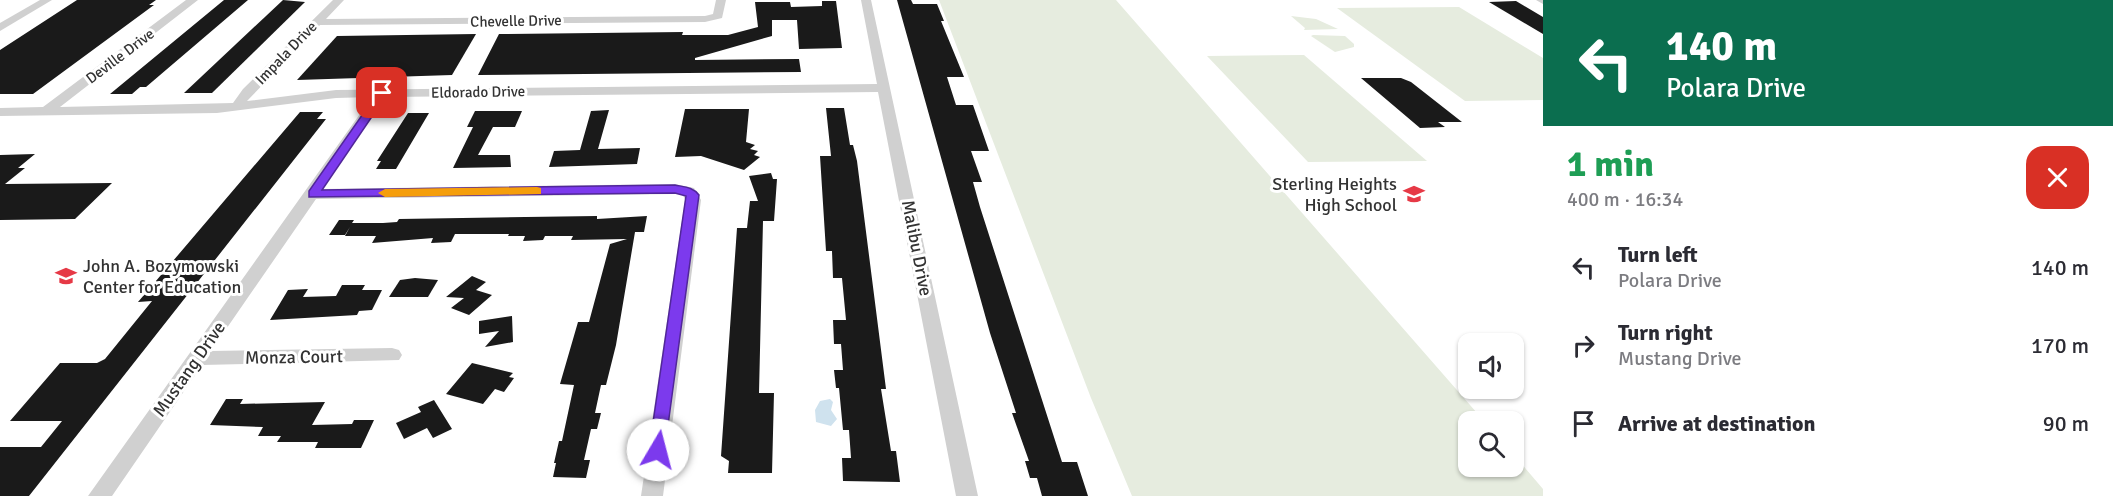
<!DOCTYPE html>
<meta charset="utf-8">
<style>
:root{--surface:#fff;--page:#f2f2f3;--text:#2b2b33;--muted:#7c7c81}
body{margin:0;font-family:Signika,sans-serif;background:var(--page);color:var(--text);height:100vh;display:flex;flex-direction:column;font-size:22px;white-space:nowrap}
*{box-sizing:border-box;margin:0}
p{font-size:20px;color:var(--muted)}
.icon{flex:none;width:33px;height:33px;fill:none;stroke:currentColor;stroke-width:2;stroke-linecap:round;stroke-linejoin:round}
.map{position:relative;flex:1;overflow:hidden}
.sheet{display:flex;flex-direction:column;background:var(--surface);width:570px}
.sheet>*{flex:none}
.top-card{background:#0b6e4f;color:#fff;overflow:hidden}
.fabs{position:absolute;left:1458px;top:333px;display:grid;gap:12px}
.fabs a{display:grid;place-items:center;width:66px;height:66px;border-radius:12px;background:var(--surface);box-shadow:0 2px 4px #0004;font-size:30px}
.pin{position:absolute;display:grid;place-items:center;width:51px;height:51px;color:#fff;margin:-26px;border-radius:12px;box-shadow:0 3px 9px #0006}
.me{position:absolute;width:66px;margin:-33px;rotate:8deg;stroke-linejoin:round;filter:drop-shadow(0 0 4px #0008)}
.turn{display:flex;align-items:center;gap:21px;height:126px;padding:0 24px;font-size:27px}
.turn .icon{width:78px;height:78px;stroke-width:2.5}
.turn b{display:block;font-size:42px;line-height:51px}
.round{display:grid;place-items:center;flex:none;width:63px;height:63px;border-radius:18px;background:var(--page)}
.summary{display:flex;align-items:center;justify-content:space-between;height:102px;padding:0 24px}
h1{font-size:36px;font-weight:800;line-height:45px;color:#1e9e55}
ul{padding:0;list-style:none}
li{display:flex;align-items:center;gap:18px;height:78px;padding:0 24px}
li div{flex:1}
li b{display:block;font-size:22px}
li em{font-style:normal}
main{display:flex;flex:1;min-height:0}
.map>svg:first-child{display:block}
</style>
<main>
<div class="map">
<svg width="1543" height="496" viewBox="0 0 1543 496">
<rect width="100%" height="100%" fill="#fff"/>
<g fill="#e6ecdf">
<path d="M939 0H1116L1484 421 1468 422V466H1514V455L1543 489V496H1132L1091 398Z"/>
<path d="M1459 7 1543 58V100L1465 101 1337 8Z"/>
<path d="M1291 16 1316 19 1338 29 1304 30 1305 28Z"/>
<path d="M1313 35 1345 36 1354 44V47L1335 52 1311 36Z"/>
<path d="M1304 55 1427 161 1308 162 1207 56Z"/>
</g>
<path fill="#cfe2ee" d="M830 399 833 402 831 410 837 419 831 426 816 422 815 410 820 401Z"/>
<g fill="#1a1a1a">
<path d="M77 0H156L149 5H154L33 94H0V50Z"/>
<path d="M224 0H248L146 87H140L132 94H110Z"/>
<path d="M283 0 305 2 212 93H184Z"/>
<path d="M897 0H911L913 4H937L944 21H941L964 77H947L956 105H973L989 151H971L982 182H973L980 207 1062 462H1077L1088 496H1042L1037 478H1030L1025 461H1029L1012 413H1016L990 333Z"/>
<path d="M822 1H836L842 48 799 49 797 20H772V36L695 58V60L799 59 801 72 478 75 499 34 683 32 682 35H728L758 27 755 2H790L791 7 822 6Z"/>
<path d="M1516 1 1543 17V34L1489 2Z"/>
<path d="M476 34 452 75 297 80 337 36Z"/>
<path d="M1361 78H1401L1411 82 1462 122H1438L1445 127 1420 128Z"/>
<path d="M826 108H844L850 145H853L857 161 886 389H881L891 451H896L900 482 843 481 842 458H851L849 430H843L839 388H836L834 370H843L841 344H834L833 320H846L842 278H833L832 251H826L820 156H831Z"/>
<path d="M685 109H749L746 142 755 145 750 149 758 151 754 155 760 157 744 170 701 156 675 157Z"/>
<path d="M609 110 598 149 640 148 637 164 549 167 554 151 580 150 591 111Z"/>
<path d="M475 111H522L515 127H493L478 155H510L511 167 453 168 473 127H467Z"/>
<path d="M300 112H323L317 119H326L29 496H0V447H41L62 421H10L60 363H97L105 359 152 301 138 302Z"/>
<path d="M408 113H429L396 169H376L381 161H377Z"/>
<path d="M35 154 18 168H25L5 184 112 183 75 219 0 220V155Z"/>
<path d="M771 173 773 179H777L774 221H763L759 393H774L772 473H728L729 461 721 456 737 228H747L750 201H758L749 176Z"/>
<path d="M597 216V219L647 216 644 232H635L616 345 606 385H601L595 413H601L597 429H591L584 460H590L586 478 553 477 556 463H554L559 441H562L574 385 560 384 578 322H589L610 244 627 239 571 240 573 236H545L543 240 523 241 525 236H508L509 234H455L451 242 431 243 433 238 372 243 376 236H345L350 227 345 235H329L339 220H354L352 223H383L397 222 399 219Z"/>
<path d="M472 276 486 282 476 290 492 295 469 315 451 308 464 298 446 297Z"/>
<path d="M415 278 438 280 428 297H389L400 280Z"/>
<path d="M342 285H365L362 290H382L372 310 359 311 357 315 270 320 288 290 308 289 303 297 336 296Z"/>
<path d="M512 316 513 342 485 347 499 331 479 334V321Z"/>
<path d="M472 363 513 373 509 377 514 378 504 392 495 389 483 404 446 394Z"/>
<path d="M226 399H243L240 404 325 402 312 425 352 424 354 420H374L361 448H315L318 442H277L281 436H258L263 427 210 425Z"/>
<path d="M434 400 452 429 433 438 427 428 404 439 396 423 421 412 418 407Z"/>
</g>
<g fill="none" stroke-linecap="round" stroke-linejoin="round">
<g fill="#d0d0d0" fill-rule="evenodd">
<path d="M40 0H52L0 31V23Z"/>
<path d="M186 0H198L60 107 233 103 243 89 333 0H344L326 19 705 16 713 14 716 0H726L722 18 705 22 320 25 247 101 336 90 877 84 861 0H871L978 496H956L878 92 385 97 322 189 675 184 694 188 701 200 663 496H641L685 200 683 195 675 194 316 199 211 351 392 348 399 350 402 355 399 360 202 365 112 496H88L372 97 336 98 217 113 0 116V108L43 107Z"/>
<path d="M1536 0H1543V4Z"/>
</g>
</g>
<path fill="#7c3aed" stroke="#51269a" stroke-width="1.5" d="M382 90 388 93 322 190 675 185C685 187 693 187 699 195L664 455H652L649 450 686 196 675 193 309 197V191L379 91Z"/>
<path fill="#f59e0b" d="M537 187 541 188V194L385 197 378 193 385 189Z"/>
<defs>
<symbol id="school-bare" viewBox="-9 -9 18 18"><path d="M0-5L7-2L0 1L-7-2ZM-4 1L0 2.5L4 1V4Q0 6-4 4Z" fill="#e63946" stroke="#fff" stroke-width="2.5" paint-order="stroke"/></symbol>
</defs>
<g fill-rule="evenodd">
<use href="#school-bare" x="1399" y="179" width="30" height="30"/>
<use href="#school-bare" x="51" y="261" width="30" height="30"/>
</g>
<g text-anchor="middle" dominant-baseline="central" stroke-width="6" stroke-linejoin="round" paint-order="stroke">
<g font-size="15" fill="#333" stroke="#fff">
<text transform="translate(516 21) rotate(-1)">Chevelle Drive</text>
<text transform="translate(286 53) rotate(-46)">Impala Drive</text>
<text transform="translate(120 56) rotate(-37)">Deville Drive</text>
<text transform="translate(478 92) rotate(-1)">Eldorado Drive</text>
</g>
<g font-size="18" fill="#333" stroke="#fff" text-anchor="end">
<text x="1397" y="184">Sterling Heights<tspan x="1397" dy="21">High School</tspan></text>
<text x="83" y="266" text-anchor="start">John A. Bozymowski<tspan x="83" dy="21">Center for Education</tspan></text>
</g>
<g font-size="18" fill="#333" stroke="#fff">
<text transform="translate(917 248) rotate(79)">Malibu Drive</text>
<text transform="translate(294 357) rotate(-1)">Monza Court</text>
<text transform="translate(189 369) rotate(-55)">Mustang Drive</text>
</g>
</g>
</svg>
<div class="fabs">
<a><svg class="icon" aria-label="sound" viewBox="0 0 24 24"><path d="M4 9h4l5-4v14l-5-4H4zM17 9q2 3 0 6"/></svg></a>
<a><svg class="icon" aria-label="search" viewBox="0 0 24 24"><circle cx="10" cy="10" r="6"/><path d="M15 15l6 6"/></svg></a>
</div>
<div class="pin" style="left:382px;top:93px;background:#d93025"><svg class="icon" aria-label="arrive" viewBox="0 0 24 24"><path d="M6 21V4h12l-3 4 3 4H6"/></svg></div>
<svg class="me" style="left:658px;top:450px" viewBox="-20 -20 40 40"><circle r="19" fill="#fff"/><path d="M0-13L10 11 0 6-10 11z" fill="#7c3aed"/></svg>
</div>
<section class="sheet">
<div class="top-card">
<div class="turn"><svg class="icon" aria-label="left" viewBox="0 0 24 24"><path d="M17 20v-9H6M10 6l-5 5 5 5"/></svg><div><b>140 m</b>Polara Drive</div></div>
</div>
<div class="summary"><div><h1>1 min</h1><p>400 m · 16:34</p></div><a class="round" style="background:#d93025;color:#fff"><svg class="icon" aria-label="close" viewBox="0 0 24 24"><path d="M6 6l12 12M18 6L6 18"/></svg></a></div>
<ul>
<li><svg class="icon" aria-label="left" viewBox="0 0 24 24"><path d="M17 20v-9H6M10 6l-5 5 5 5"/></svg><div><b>Turn left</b><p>Polara Drive</p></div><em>140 m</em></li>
<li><svg class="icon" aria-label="right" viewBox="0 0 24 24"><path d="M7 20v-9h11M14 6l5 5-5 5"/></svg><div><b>Turn right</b><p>Mustang Drive</p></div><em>170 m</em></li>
<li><svg class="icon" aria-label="arrive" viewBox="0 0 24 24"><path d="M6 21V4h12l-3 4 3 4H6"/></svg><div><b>Arrive at destination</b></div><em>90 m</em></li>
</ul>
</section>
</main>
